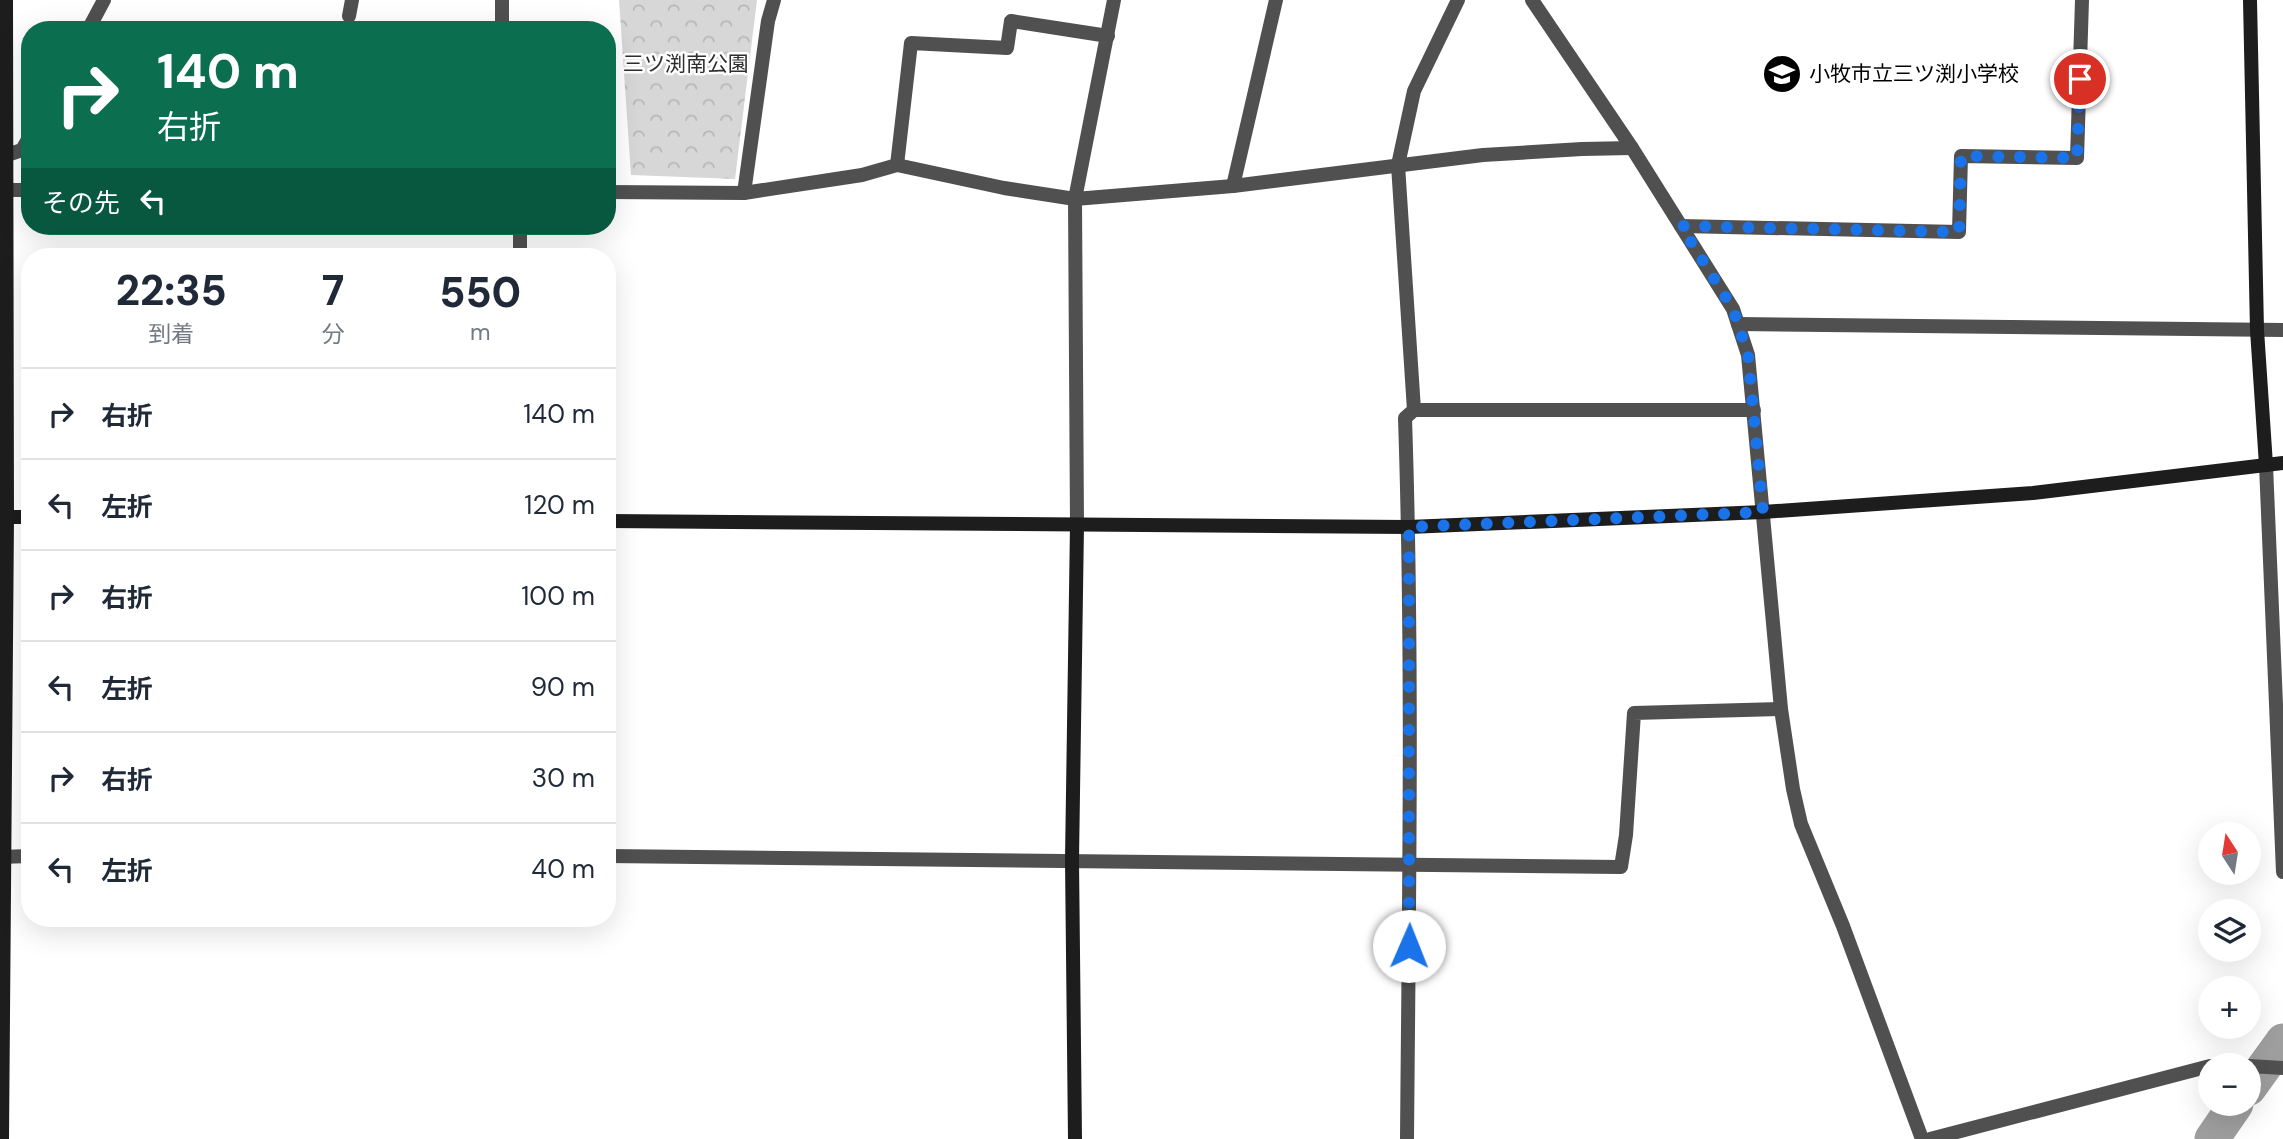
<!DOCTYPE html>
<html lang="ja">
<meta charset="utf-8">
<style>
:root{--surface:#fff;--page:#f6f6f7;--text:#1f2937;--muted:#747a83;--line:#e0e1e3}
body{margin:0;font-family:"DM Sans","Noto Sans JP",sans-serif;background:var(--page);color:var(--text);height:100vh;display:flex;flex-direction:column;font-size:26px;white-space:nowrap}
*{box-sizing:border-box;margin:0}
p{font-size:23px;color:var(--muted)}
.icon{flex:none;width:38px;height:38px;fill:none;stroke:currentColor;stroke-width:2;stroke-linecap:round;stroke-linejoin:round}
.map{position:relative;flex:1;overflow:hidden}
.details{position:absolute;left:21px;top:248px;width:595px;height:679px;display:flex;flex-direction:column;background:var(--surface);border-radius:28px;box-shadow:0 7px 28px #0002}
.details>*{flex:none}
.hud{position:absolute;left:21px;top:21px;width:595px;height:214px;border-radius:28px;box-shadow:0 7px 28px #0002;background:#0b6e4f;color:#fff;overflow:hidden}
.needle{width:46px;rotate:348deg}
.buttons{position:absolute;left:2198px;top:822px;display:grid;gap:14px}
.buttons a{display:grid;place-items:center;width:63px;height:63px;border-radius:50%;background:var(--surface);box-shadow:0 7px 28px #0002;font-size:35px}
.pin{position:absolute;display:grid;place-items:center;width:60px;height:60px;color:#fff;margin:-30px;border:4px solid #fff;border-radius:50%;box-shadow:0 2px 7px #0007}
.me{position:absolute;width:77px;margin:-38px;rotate:1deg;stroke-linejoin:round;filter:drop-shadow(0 0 5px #0008)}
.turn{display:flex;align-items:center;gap:24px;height:147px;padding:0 21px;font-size:32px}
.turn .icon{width:91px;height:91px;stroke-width:2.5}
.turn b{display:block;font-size:49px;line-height:60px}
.then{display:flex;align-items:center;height:66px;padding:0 21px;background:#0003;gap:14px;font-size:26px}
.eta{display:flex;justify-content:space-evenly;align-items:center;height:119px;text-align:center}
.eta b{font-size:42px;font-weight:800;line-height:49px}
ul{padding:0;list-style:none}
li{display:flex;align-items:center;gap:21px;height:91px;padding:0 21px;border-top:2px solid var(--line)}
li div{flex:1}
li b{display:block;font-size:26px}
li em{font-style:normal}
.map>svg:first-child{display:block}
</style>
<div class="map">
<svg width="2283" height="1139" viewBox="0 0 2283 1139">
<defs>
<pattern id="park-crowns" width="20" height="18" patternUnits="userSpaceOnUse" patternTransform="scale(1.75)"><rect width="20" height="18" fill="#d7d7d7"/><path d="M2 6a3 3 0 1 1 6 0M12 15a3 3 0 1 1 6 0" fill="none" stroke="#b7b7b7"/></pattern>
</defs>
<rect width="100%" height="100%" fill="#fff"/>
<path fill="url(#park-crowns)" d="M619 0H757L735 179 631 175Z"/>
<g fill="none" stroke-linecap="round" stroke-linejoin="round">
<g stroke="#9e9e9e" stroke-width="35">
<path d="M2249 1088 2283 1041"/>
<path d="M2212 1139 2236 1104"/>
</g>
<g stroke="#505050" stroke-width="14">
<path d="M1532 0 1632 148 1733 309 1748 355 1781 709 1793 789 1801 824 1843 926 1922 1139"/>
<path d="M349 16 352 0"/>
<path d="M88 30 104 0"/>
<path d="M502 30V0"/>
<path d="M7 155 22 150 30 136"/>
<path d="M897 165 911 43 1007 48 1011 21 1108 36"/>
<path d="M1233 186 1276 0"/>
<path d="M0 190H30"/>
<path d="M607 192 744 193 862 175 897 165 1004 188 1075 199 1233 186 1483 155 1582 149 1632 148"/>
<path d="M744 193 768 21 774 0"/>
<path d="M1681 226 1959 232 1961 156 2077 158 2082 0"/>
<path d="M520 257V226"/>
<path d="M1738 324 2283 330"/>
<path d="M1414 410H1754"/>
<path d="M2266 465 2283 872"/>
<path d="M1077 525 1075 199 1114 0"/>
<path d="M607 856 1621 867 1626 835 1634 713 1781 709"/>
<path d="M0 857 30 856"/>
<path d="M2216 1066H2246"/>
<path d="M2249 1066 2283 1068"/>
<path d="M1407 1139C1409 899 1413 658 1405 418L1414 410 1398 165 1414 91 1458 0"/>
<path d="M1930 1139 2210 1066"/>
</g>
<g stroke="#1d1d1d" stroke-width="14">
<path d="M2250 0 2257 330 2266 465"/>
<path d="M7 517H30"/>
<path d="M607 521 1409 527 1763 512 2033 493 2283 463"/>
<path d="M2 1139 7 517 6 0"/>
<path d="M1075 1139 1072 860 1077 525"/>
</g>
</g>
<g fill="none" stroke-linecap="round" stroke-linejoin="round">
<path stroke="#1a73e8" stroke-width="12" stroke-dasharray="0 21.6" d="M1409 946V527L1763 512 1748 355 1733 309 1681 226 1959 232 1961 156 2077 158 2080 79"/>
</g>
<defs>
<symbol id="school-disc" viewBox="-11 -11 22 22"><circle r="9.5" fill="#000" stroke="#fff"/><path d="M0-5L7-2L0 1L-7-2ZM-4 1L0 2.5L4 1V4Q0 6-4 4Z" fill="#fff"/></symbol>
</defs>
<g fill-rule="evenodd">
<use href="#school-disc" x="1760" y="52" width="44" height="44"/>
</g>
<g text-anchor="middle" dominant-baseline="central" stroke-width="5" stroke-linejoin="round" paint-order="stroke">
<g font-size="21" fill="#2e2e2e" stroke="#fff">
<text x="686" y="64">三ツ渕南公園</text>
</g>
<g font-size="21" fill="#000" stroke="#fff" text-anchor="start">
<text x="1809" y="74">小牧市立三ツ渕小学校</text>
</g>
</g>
</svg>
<div class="buttons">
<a><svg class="needle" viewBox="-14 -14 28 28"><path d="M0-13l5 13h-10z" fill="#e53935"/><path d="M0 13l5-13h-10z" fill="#747a83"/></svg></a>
<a><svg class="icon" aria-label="layers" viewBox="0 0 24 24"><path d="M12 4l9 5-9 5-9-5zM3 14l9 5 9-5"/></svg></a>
<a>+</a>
<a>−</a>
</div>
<div class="pin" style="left:2080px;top:79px;background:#d93025"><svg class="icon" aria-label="arrive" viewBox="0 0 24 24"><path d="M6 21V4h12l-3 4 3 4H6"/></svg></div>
<svg class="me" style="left:1409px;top:946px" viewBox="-20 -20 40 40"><circle r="19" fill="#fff"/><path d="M0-13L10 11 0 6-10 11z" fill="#1a73e8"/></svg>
<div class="hud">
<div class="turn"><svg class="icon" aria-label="right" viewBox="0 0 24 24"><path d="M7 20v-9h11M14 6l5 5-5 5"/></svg><div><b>140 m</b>右折</div></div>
<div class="then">その先<svg class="icon" aria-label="left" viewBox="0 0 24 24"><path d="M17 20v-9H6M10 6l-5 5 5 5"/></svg></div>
</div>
<section class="details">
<div class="eta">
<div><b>22:35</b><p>到着</p></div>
<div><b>7</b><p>分</p></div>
<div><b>550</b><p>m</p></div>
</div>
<ul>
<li><svg class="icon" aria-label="right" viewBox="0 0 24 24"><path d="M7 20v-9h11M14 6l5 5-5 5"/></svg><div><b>右折</b></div><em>140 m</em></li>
<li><svg class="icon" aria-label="left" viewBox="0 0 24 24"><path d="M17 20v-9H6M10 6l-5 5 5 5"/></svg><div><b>左折</b></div><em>120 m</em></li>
<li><svg class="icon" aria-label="right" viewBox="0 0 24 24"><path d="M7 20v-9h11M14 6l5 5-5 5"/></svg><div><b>右折</b></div><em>100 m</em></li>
<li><svg class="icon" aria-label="left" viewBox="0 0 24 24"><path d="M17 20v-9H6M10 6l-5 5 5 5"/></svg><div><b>左折</b></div><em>90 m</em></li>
<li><svg class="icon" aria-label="right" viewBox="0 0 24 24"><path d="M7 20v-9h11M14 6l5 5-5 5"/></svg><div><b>右折</b></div><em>30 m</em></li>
<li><svg class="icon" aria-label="left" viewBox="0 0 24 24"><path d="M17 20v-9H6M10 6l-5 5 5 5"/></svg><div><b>左折</b></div><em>40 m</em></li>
</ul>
</section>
</div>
